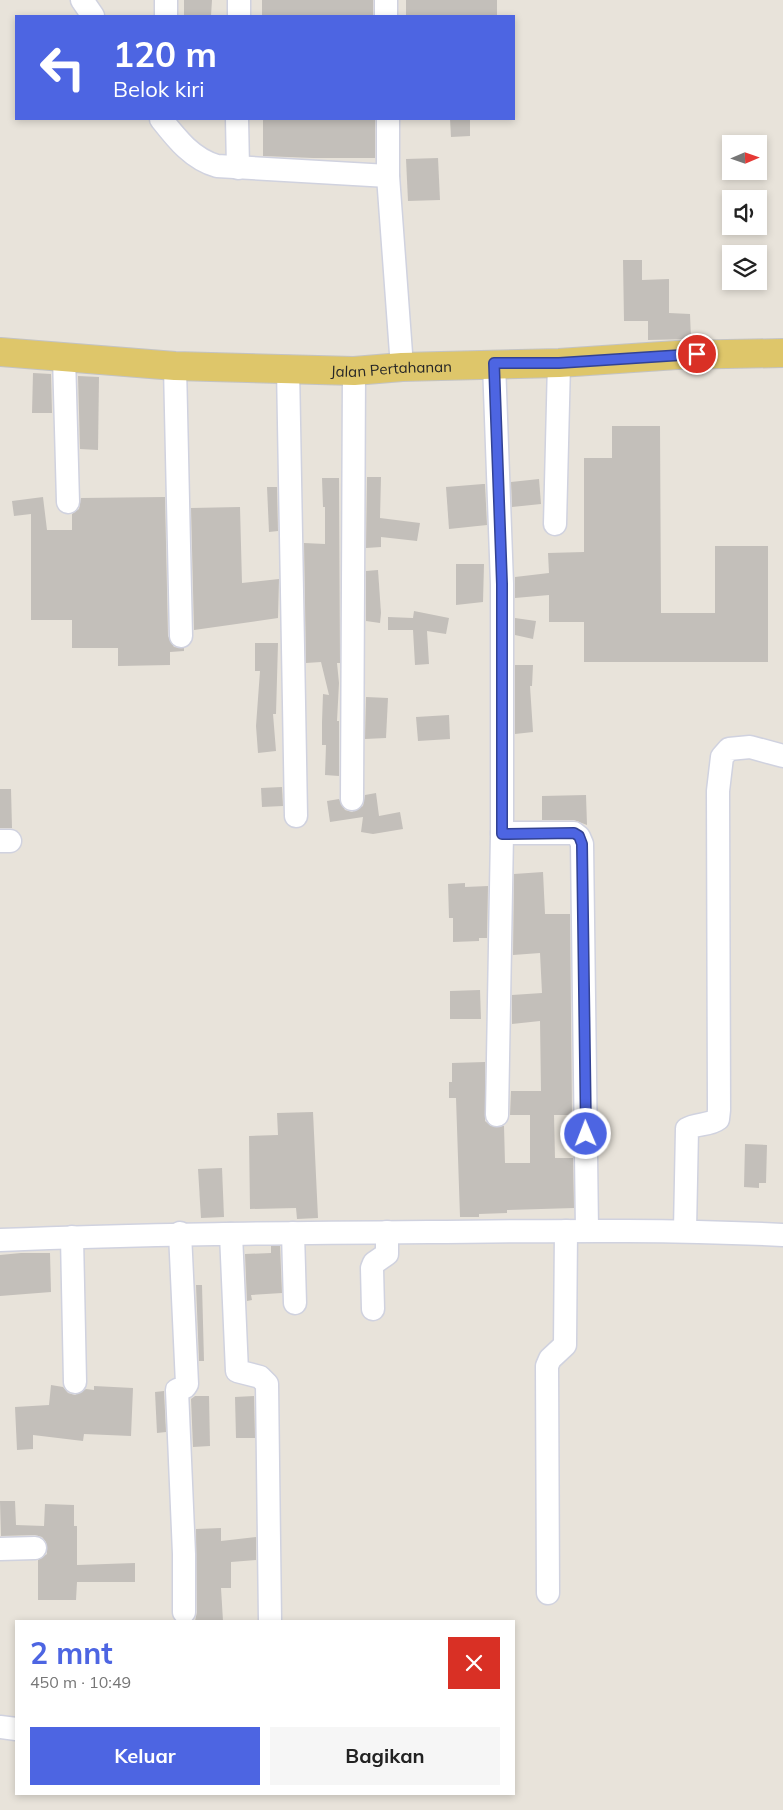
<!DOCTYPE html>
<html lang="id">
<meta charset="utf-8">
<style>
:root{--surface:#fff;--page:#f6f6f6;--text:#222;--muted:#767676;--accent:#4d65e2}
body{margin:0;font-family:Mulish,sans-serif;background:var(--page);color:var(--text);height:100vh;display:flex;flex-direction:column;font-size:19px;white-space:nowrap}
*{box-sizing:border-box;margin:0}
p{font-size:16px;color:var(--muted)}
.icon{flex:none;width:28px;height:28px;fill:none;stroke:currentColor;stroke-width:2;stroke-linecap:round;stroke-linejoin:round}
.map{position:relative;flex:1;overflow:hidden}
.panel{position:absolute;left:15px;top:1620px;width:500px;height:175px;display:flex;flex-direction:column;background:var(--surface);border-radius:0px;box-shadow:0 2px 8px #0003}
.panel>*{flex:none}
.hud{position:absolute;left:15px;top:15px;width:500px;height:105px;border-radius:0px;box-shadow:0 2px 8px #0003;background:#4d65e2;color:#fff;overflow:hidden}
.needle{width:32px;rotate:88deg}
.tools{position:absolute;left:722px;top:135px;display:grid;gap:10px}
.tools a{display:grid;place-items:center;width:45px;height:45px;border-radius:0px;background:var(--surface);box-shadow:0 2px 8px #0003;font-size:25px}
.pin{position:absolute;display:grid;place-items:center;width:42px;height:42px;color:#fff;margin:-21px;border:2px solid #fff;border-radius:50%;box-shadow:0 1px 5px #0007}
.me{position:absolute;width:55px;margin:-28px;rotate:359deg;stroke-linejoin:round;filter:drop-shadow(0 0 4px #0008)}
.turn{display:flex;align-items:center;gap:18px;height:105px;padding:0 15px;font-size:22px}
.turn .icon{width:65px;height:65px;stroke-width:2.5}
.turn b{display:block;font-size:35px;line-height:42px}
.round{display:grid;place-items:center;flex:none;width:52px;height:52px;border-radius:0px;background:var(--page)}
.overview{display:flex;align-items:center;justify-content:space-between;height:85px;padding:0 15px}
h1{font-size:30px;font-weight:700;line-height:38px;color:var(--accent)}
.action{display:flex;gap:10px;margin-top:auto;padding:10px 15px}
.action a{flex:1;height:58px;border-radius:0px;background:var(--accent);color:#fff;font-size:20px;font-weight:700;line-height:58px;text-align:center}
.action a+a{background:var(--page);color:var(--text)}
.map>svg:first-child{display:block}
</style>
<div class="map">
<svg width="783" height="1810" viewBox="0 0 783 1810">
<rect width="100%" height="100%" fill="#e8e3da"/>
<g fill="#c3bfba">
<path d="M184 0H212L211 16H184Z"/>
<rect x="262" y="0" width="111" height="16"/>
<rect x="406" y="0" width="91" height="16"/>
<path d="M263 119H375V158H313L263 156Z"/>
<path d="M450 119H470V136L451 137Z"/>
<path d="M438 158 440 200 408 201 406 159Z"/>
<path d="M623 260H642V280L669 279V313L690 314 691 339 648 340V321H624Z"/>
<path d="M33 373 51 374 52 413H32Z"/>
<path d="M78 376 99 377 98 450 80 449Z"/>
<path d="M612 426H660L661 613H715V546H768V662H584V622H549V595L515 598V577L549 573 548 553 584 552V458H612Z"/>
<path d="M367 477H381L380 518 420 523 417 541 381 537V547L366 548Z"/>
<path d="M322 478H339L340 663H337L339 683 337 721H339V776L325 775 326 745H322V722L323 694 329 695 321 662 306 663 304 543 325 544V507H323Z"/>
<path d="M539 479 541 504 512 507 511 482Z"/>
<path d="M483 484H485L487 525 449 529 446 487Z"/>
<path d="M267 487H277L278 531 269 532Z"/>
<path d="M43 497 47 530H72V514L79 509 81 498 165 497 168 636 174 647 184 648V651L170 652V665L118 666V648H72V620H31V514L14 516 12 501Z"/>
<path d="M240 507 242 583 279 579 278 618 194 630 191 508Z"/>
<path d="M456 564H484L483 602 456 605Z"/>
<path d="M378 570 381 613 380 623 366 621V571Z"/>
<path d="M414 611 449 618 446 634 427 631 429 664 415 665 413 630H388V617L413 618Z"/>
<path d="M515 618 536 621 533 639 515 635Z"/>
<path d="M255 643H278L276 714H273L276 751 258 753 256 726 260 671H255Z"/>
<path d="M515 665H533L532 686H530L533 732 515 734Z"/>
<path d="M366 697 388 698 386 738 365 739Z"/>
<path d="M449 715 450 739 418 741 416 717Z"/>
<path d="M282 787 283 806 262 807 261 788Z"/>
<path d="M0 789H11L12 828H0Z"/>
<path d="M376 793 379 816 400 812 403 829 373 834 361 832 363 817 330 822 327 801 339 799 345 810 352 812 363 806 365 795Z"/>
<path d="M586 795 587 825 574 820H542V796Z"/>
<path d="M543 872 545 914H570L572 1115H554L555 1158H573L574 1208 507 1210V1213L479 1214V1217H460L456 1098H449V1082H452V1063L485 1062V1121L491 1126H504L505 1163H530V1115H510L511 1091H541L540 1021 512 1024V995L542 993 540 953 513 955 514 874Z"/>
<path d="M465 883V887L488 886 487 938H479V941L453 942V918H449L448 884Z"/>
<path d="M480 990 481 1019H450V991Z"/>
<path d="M313 1112 318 1218 297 1219 296 1208 250 1209 249 1136 278 1135 277 1113Z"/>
<path d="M745 1144 767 1145 766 1183H759V1188L744 1187Z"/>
<path d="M222 1168 224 1217 201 1218 198 1169Z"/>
<path d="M271 1246H280L282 1293 251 1295 252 1300 247 1301 245 1254 271 1253Z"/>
<path d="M21 1253H50L51 1292 0 1296V1255Z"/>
<path d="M196 1285H202L204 1361H199Z"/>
<path d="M51 1385 63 1387 68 1393 75 1395 86 1389 94 1390V1386L133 1388 131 1436 84 1434 83 1441 33 1435V1449L17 1450 15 1407 49 1405Z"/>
<path d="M164 1391 166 1432 157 1433 155 1392Z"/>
<path d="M195 1396H209L210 1446 193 1447 191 1399Z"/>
<path d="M254 1396 255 1438H236L235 1397Z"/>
<path d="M0 1501H15L16 1525 44 1526 45 1504 74 1505V1526H77V1565L135 1563V1582H77L76 1600H38V1560L47 1554 46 1542 42 1537 35 1535 1 1536Z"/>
<path d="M221 1528V1541L256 1537V1560L231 1562V1588H221L223 1621H195L197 1612 196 1529Z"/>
</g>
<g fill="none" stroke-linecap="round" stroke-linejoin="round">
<defs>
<g id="minor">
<path d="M82 0 93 16"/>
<path d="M166 0V16"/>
<path d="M386 0V16"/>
<path d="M239 16V0"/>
<path d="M161 119C176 138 192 159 217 166L388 176"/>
<path d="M237 119 238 168"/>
<path d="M388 119V176L402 367"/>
<path d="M64 356 68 502"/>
<path d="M494 363 502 584V833L497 1115"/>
<path d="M175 366 181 636"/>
<path d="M288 367 296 816"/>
<path d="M555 524 559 363"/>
<path d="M352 799 354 371"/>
<path d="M502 833H574L579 837 582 844 587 1230"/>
<path d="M0 841H10"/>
<path d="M685 1230 687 1129C696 1123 709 1126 718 1119L719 1110 718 791 722 757 729 749 750 747 783 756"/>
<path d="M180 1233 187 1384 185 1387 177 1390 184 1554V1612"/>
<path d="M293 1233 295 1303"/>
<path d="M231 1234 237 1371 260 1377 267 1384 270 1621"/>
<path d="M72 1237 75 1382"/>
<path d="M0 1240C143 1234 286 1233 429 1232 547 1231 665 1229 783 1235"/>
<path d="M373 1309 372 1268 374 1263 387 1254V1232"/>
<path d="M0 1549 35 1548"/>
<path d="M548 1593 547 1366 550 1359 565 1345 566 1231"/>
<path d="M0 1727 16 1729"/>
</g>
<g id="major">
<path id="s1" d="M0 352 175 366 354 371 402 367 559 363 677 355 783 353"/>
</g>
</defs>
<use href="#minor" stroke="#d0d2df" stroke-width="25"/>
<use href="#major" stroke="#c3c3c3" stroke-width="30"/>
<use href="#minor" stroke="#fff" stroke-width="22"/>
<use href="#major" stroke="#dec66a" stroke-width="28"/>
</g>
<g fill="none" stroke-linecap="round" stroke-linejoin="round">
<defs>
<path id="route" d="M586 1134 582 844 579 836 574 833 502 834V584L494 363H559L697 354"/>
</defs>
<use href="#route" stroke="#324293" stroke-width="12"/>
<use href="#route" stroke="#4d65e2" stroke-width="9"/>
</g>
<g text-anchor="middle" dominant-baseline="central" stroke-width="4.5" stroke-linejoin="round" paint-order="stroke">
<g font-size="15" fill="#272727" stroke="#fff">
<text stroke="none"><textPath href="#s1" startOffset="392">Jalan Pertahanan</textPath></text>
</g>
</g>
</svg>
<div class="tools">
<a><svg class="needle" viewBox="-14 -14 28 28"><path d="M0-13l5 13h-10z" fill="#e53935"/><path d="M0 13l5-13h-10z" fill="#767676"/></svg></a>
<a><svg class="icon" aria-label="sound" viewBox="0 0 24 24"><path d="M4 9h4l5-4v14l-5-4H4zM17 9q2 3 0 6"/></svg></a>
<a><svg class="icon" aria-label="layers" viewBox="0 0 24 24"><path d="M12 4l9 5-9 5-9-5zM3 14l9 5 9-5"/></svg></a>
</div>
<div class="pin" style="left:697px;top:354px;background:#d93025"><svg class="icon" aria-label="arrive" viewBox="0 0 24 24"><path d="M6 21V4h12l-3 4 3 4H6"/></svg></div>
<svg class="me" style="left:586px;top:1134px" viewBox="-20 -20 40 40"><circle r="17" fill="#4d65e2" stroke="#fff" stroke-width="3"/><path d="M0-11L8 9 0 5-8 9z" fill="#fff"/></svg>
<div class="hud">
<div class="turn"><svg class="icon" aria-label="left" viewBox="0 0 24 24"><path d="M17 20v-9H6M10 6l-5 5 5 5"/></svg><div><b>120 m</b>Belok kiri</div></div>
</div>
<section class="panel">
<div class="overview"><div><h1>2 mnt</h1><p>450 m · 10:49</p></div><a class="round" style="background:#d93025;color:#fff"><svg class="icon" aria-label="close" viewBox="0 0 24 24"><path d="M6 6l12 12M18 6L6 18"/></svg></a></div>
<div class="action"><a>Keluar</a><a>Bagikan</a></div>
</section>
</div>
